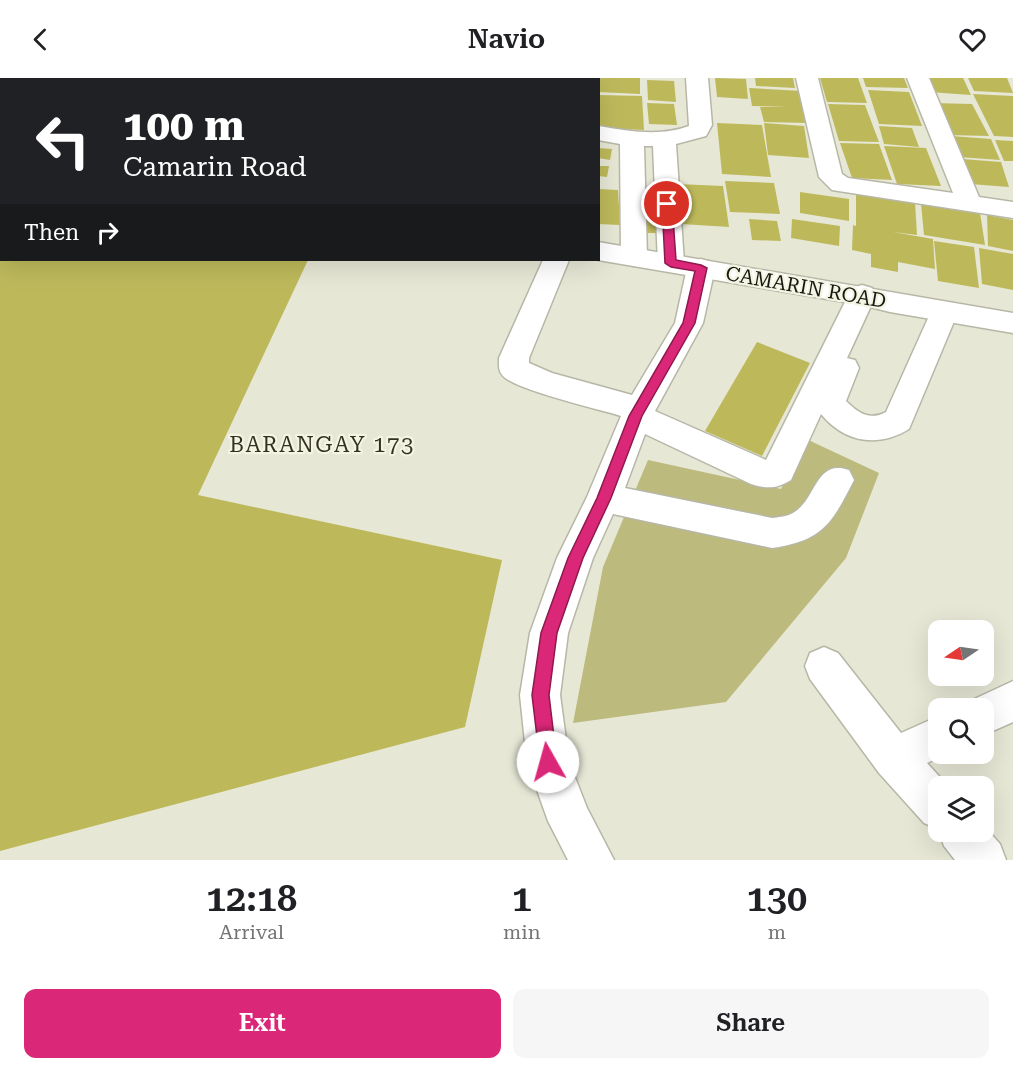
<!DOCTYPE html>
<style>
:root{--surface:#fff;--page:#f6f6f6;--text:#202124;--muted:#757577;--accent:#db2777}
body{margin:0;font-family:"Roboto Serif",serif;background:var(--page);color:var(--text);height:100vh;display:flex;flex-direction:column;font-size:22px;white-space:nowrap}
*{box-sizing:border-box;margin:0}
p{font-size:20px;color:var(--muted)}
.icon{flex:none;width:33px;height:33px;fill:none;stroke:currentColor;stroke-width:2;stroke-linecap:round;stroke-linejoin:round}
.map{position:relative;height:782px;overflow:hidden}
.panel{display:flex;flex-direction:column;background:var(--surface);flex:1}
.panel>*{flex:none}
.top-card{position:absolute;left:0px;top:0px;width:600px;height:183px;box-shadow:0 6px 24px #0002;background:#202124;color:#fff;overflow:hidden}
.needle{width:39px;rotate:257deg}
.controls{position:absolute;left:928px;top:542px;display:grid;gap:12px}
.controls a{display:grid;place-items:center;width:66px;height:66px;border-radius:12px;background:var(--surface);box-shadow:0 6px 24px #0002;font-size:30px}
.pin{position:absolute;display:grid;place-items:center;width:51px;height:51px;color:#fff;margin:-26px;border:3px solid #fff;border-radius:50%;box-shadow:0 2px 6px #0007}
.me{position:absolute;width:66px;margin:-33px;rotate:353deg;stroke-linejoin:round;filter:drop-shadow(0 0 4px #0008)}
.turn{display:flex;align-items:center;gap:21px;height:126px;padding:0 24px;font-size:27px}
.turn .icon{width:78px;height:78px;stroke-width:2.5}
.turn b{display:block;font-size:42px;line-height:51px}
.then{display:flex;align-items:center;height:57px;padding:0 24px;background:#0003;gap:12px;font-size:22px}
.eta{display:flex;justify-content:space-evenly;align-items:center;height:102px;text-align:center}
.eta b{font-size:36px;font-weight:600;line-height:42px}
.cta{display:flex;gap:12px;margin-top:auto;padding:12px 24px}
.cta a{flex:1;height:69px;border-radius:12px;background:var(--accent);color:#fff;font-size:24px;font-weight:600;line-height:69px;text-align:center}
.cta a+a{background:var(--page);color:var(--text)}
header{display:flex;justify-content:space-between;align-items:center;height:78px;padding:0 24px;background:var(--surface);font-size:27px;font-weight:600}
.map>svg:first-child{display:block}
</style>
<header><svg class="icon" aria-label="back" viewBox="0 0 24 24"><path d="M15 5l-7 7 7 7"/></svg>Navio<svg class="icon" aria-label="heart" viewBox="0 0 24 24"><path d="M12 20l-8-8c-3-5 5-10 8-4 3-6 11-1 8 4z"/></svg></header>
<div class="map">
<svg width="1013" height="782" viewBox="0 0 1013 782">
<rect width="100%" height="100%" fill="#e7e7d6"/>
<path fill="#bdba7d" d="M804 360 879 395 846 480 726 624 573 645 603 489 648 382 781 411Z"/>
<g fill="#bdb95b">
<path d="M598 0H640V16L598 14Z"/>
<path d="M715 0 746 1 748 21 717 19Z"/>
<path d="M755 0H793L795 10 756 8Z"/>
<path d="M820 0H858L867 25 827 24Z"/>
<path d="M863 0H904L908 10 866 9Z"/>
<path d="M923 0H963L971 17 929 14Z"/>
<path d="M968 0H1007L1013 15 974 13Z"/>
<path d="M647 2 674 3 676 24 648 22Z"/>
<path d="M749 10 802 13 807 30H802L807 45 764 44 760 29H788L752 28Z"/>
<path d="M868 12 909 14 922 48 879 46Z"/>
<path d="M973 16 1013 18V59L994 58Z"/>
<path d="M598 17 642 18 644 52 598 50Z"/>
<path d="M647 25 674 26 677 47 649 46Z"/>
<path d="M932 25 972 26 989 58 947 57Z"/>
<path d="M828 26 865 27 879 64 839 63Z"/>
<path d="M717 45 762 47 771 99 722 96Z"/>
<path d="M764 45 804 48 809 80 768 77Z"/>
<path d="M879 48 912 50 919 69 884 66Z"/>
<path d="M951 58 991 61 1000 82 959 79Z"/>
<path d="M995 62 1013 63V83H1004Z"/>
<path d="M840 65 879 66 892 102 852 100Z"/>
<path d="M884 68 926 70 941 108 897 106Z"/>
<path d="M598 70 612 71 610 82 598 80Z"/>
<path d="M962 81 1001 84 1009 109 970 106Z"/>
<path d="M598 88H609L607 99 598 98Z"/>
<path d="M725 103 774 105 780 136 730 134Z"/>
<path d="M678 106 723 108 729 149 681 146Z"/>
<path d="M598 111 618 112 620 147 598 146Z"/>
<path d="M800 114 849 121V143L800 135Z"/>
<path d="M856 115 915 124 917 157 893 154 933 161 935 191 898 184V194L871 189V176L852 172 853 147 856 148Z"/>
<path d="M921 126 980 135 985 167 924 157Z"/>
<path d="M644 131H656L657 155H645Z"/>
<path d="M987 137 1013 142V173L988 168Z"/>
<path d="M749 141 777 143 781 163 752 162Z"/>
<path d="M792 141 840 148 839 168 791 160Z"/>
<path d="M934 163 974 169 979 210 938 203Z"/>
<path d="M979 170 1013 176V212L982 206Z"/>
<path d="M0 182H308L198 417 502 482 465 649 0 773Z"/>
<path d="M757 264 810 285 762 378 705 353Z"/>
</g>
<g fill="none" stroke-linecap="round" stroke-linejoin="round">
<defs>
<g id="minor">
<path d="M54 0H76L53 2Z"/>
<path d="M143 0H173L174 2H144Z"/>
<rect x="251" y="0" width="22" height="2"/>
<path d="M339 0H361L338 2Z"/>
<rect x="477" y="0" width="22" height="2"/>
<rect x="577" y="0" width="22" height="2"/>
<path d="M686 0H708L712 47 706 58 676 66 684 185 681 191 671 194 661 191 658 185 653 68H644L647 179 643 185 634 188 625 185 621 179 620 66 598 62V48C629 53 659 59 689 48Z"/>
<path d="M796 0H818L842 96 848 100 953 115 907 0H929L979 119 1013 124V140L832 112 819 99Z"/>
<path d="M2 49V65H0V50Z"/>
<rect x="0" y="92" width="2" height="14"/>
<path d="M701 181 711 184 715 190 703 245 655 333 766 382 852 210 862 207 872 210 876 217 847 280 855 282 859 290 846 323C858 335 870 343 886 334L934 227 944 224 954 227 958 234 909 351C878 370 845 365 821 336L791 402C777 411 766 411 751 406L645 356 625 410 772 440C778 439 785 439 791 436 817 424 814 380 849 392L854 402C832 445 823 463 772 470L613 436 593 480 568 555 560 617 569 684 587 730 614 782H568L548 743 527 684 520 617 530 555 557 480 587 419 621 338C598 331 516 312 503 298 498 293 499 286 499 280L543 182H569L529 280V285L552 295 632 317 675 245 687 190 691 184Z"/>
<path d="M824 569 838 575 901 655 939 638V675H948L927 685 948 708H939V753H984V748L1000 766 1006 782H955L944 768 938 751 924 745 879 695 810 601 805 588 810 575Z"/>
<path d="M1013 603V644L984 657V630H967L970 623Z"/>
</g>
<g id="major">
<rect x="0" y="61" width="2" height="14"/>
<path d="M598 164 1013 235V255L890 234 862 227 598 182Z"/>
</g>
</defs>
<use href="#minor" stroke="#b7b7a7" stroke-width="3"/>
<use href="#major" stroke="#b7b7a7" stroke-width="3"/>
<use href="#minor" fill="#fff" fill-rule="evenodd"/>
<use href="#major" fill="#fff" fill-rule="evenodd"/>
</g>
<path fill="#db2777" stroke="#8e194d" stroke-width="1.5" d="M667 123 672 126 676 182 701 187 707 190 695 245 642 338 611 420 583 480 557 555 549 617 557 684 554 690 548 692 542 690 540 684 532 617 541 555 568 480 597 420 629 338 683 245 695 193 671 189 665 185 662 126Z"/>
<g text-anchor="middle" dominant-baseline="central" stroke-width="4.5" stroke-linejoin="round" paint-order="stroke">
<g font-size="20" fill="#181812" stroke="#f4f4e3">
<text transform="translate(806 209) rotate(10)">CAMARIN ROAD</text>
</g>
<g font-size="22" letter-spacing="1.5" fill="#323124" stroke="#f4f4e3">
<text x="322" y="366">BARANGAY 173</text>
</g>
</g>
</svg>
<div class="controls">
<a><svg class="needle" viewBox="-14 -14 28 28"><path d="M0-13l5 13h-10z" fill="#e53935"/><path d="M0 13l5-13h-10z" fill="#757577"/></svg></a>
<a><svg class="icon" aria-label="search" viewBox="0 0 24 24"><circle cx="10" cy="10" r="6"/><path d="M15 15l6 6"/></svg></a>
<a><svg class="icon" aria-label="layers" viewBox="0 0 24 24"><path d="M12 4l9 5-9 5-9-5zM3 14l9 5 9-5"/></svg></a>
</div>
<div class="pin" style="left:667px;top:126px;background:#d93025"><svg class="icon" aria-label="arrive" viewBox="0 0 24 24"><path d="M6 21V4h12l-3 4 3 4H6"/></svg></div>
<svg class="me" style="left:548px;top:684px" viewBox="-20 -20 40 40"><circle r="19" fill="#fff"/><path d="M0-13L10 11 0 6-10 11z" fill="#db2777"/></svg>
<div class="top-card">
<div class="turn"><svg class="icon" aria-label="left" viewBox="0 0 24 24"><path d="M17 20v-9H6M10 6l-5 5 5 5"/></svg><div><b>100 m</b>Camarin Road</div></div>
<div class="then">Then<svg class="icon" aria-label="right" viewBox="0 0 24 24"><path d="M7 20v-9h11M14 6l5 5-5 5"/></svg></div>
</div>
</div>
<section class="panel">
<div class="eta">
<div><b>12:18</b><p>Arrival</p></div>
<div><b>1</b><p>min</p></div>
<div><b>130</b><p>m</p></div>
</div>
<div class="cta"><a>Exit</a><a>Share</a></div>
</section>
